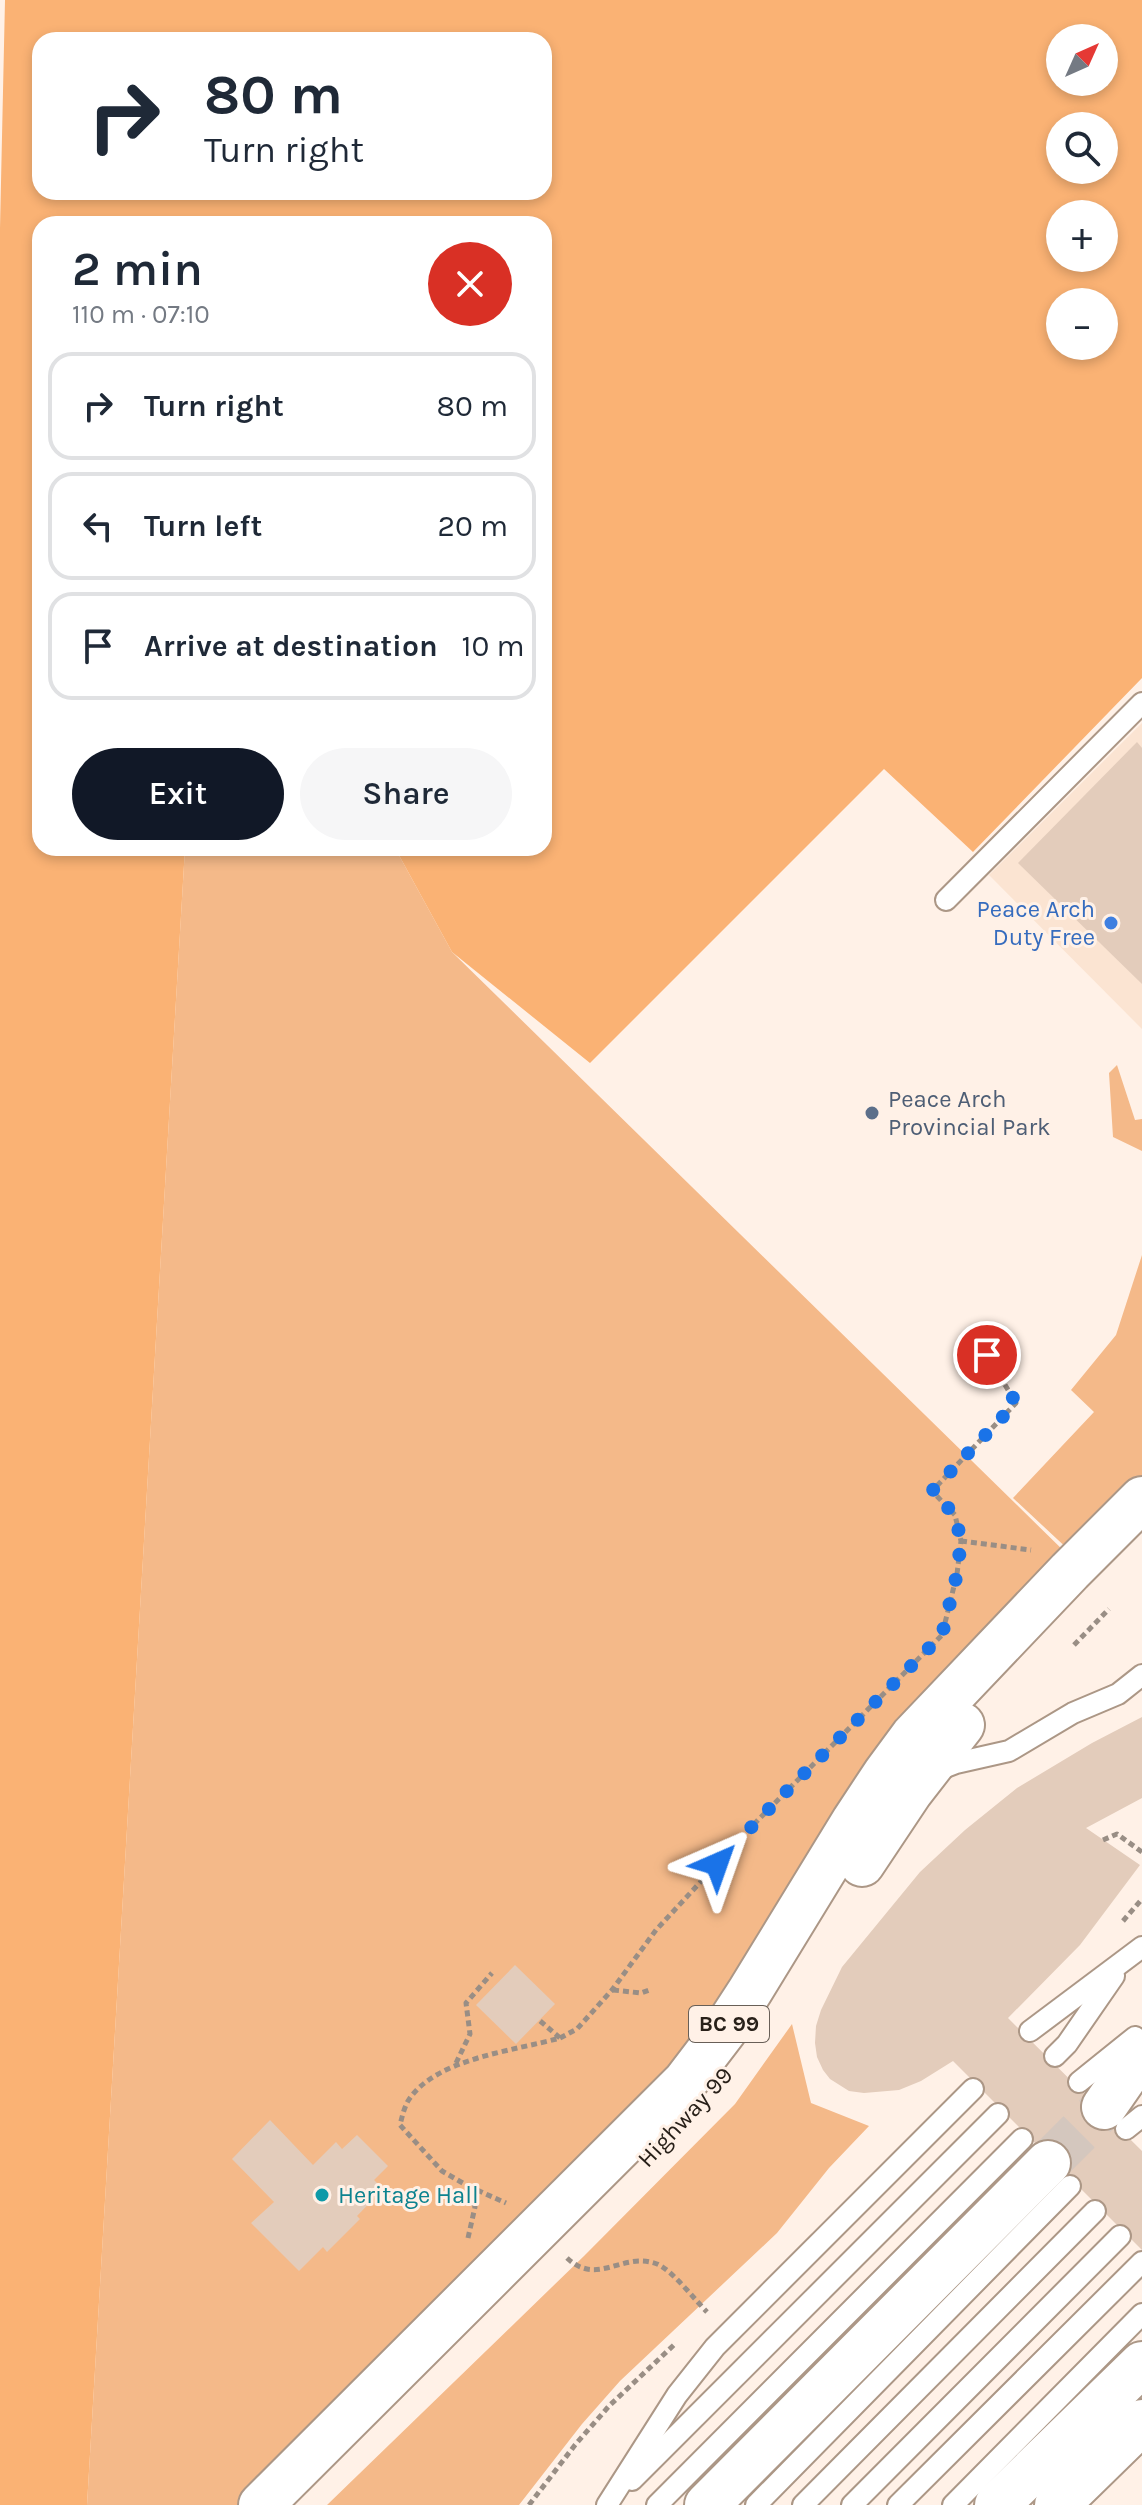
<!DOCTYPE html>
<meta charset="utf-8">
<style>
:root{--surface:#fff;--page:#f6f6f7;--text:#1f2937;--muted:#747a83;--line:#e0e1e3;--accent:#111827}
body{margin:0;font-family:Karla,sans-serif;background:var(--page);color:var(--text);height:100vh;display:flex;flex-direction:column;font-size:30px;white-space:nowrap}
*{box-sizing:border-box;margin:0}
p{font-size:26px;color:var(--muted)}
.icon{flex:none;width:44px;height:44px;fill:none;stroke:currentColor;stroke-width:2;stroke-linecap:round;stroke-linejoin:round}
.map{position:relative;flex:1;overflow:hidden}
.sheet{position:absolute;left:32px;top:216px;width:520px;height:640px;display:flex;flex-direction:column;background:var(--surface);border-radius:24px;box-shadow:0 4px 12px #0003}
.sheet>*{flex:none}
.hud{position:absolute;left:32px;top:32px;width:520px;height:168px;border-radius:24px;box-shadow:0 4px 12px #0003;background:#fff;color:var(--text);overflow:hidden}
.needle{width:52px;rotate:45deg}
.buttons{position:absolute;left:1046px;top:24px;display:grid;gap:16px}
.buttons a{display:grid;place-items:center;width:72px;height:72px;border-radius:50%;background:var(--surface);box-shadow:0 4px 12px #0003;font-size:40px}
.pin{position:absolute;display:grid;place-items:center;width:68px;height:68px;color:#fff;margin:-34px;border:4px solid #fff;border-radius:50%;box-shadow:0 2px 8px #0007}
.me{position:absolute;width:88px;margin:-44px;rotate:43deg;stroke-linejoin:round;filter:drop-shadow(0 0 6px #0008)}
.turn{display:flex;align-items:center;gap:28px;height:168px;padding:0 40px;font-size:36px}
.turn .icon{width:104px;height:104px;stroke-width:2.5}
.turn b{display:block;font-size:56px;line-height:68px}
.round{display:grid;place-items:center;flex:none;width:84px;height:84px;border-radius:42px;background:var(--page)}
.headline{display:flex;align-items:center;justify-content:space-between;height:136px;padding:0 40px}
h1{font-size:48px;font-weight:600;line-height:60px}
.action{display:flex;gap:16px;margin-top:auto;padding:16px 40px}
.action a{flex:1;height:92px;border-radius:48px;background:var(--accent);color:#fff;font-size:32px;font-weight:600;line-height:92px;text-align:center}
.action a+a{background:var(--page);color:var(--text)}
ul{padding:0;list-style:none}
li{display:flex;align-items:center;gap:24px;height:108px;margin:0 16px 12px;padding:0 24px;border:4px solid var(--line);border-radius:24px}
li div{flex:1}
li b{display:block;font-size:30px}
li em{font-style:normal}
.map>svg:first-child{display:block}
</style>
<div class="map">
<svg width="1142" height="2505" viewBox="0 0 1142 2505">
<rect width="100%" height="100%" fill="#fff1e7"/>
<path fill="#fbe4d2" d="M1142 723V1029L989 875Z"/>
<g fill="#f4b989">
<path d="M185 848H395L452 952 1069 1556 721 2014 250 2505H87Z"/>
<path d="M1117 1065 1135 1120 1142 1119V1151L1113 1137 1109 1073Z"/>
<path d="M1142 1255V1481L1072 1553 1013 1498 1094 1412 1071 1390 1116 1335Z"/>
<path d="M792 2024 811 2103 869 2126 829 2168 777 2233 620 2381 582 2424 519 2505H327L584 2256 735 2104Z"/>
</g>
<path fill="#fab274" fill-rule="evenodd" d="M5 0H1142V678L973 852 884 769 590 1063 452 952 395 848H544V224H40V848H185L87 2505H0V228ZM1060 38H1104V82H1060ZM40 40H544V192H40ZM1060 126H1104V170H1060ZM1060 214H1104V258H1060ZM1060 302H1104V346H1060Z"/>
<g fill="#e3ccbb">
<path d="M1137 742 1142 748V984L1018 863Z"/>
<path d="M1142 1717V1798L1086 1828 1140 1865 1080 1945 1008 2018 1142 2151V2250L953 2061 921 2081 899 2090 864 2093 849 2091 830 2079 823 2070 817 2057 815 2043 816 2026 821 2010 842 1967 920 1872 965 1830 1017 1788 1092 1743Z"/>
<path d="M515 1965 555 2004 516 2044 476 2005Z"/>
<path d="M270 2120 313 2165 336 2142 342 2149 357 2135 388 2166 374 2180 383 2189 357 2216 360 2219 327 2252 323 2247 299 2271 251 2223 274 2202 232 2159Z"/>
</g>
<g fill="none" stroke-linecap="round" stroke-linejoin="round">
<path stroke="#d4c7be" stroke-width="44" stroke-dasharray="44 22" stroke-linecap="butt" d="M1048 2163 1104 2107"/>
<defs>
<g id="service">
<path d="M946 900 1142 703"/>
<path d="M938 1770 956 1763 1009 1751 1073 1713 1118 1694 1142 1675"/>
<path d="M1030 2031 1142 1947"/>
<path d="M1055 2056 1067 2044 1114 1976"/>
<path d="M1079 2082 1135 2037"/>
<path d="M1126 2129 1142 2116"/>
<path d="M632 2480 998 2114"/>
<path d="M607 2505 677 2395 715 2347 973 2089"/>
<path d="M657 2505 1022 2139"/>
<path d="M756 2505 1070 2186"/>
<path d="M803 2505 1095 2211"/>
<path d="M852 2505 1120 2236"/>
<path d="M898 2505 1142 2262"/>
<path d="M953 2505 1142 2314"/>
</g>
<g id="trunk">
<path d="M862 1864 910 1792 962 1725"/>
<path d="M1104 2107 1142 2052"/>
<path d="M261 2505 685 2082 724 2031 750 1991 854 1821 885 1774 913 1736 1070 1571 1142 1499"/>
<path d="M707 2505 1048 2163"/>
<path d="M997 2505 1142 2364"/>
<path d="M1057 2505 1142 2422"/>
</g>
</defs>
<use href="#service" stroke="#ac9786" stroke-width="24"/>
<use href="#trunk" stroke="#ac9786" stroke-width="48"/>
<g stroke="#998e85" stroke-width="5" stroke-dasharray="6 4" stroke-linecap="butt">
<path d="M961 1541 1031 1550"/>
<path d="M1074 1645 1109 1609"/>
<path d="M1103 1840 1117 1834 1142 1852"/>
<path d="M1123 1921 1142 1899"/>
<path d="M613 1990 641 1993 652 1989"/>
<path d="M560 2038 577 2029 612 1990 656 1930 758 1820 942 1635 957 1574 961 1541 955 1515 932 1491 1016 1403 987 1355"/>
<path d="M456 2063 470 2034 466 2003 492 1973"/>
<path d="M468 2186 506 2203"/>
<path d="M468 2238 475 2207 468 2186 442 2171 400 2125C402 2117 404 2108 408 2101 435 2058 514 2051 560 2038L539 2020"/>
<path d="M567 2258C598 2287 622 2251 657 2264 672 2270 695 2300 707 2312"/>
<path d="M529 2505 575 2445 609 2406 676 2343"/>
</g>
<use href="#service" stroke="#fff" stroke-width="20"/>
<use href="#trunk" stroke="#fff" stroke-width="44"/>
</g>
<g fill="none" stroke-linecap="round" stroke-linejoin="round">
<path stroke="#1a73e8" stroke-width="14" stroke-dasharray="0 25.2" d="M717 1864 758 1820 942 1635 957 1574 961 1541 955 1515 932 1491 1016 1403 987 1355"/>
</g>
<circle fill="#3f7fe0" stroke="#fff1e7" stroke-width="3" cx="1111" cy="923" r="8"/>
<circle fill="#5c6f8a" stroke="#fff1e7" stroke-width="3" cx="872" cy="1113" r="8"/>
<circle fill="#0f9aa8" stroke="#fff1e7" stroke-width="3" cx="322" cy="2195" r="8"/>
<g text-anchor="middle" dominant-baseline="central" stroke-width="6" stroke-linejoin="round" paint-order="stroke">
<rect fill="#fff1e7" stroke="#685f57" stroke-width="2" x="689" y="2006" width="80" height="36" rx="6"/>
<g font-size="22" font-weight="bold" fill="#282019">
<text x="729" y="2024">BC 99</text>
</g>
<g font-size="24" fill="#366cbe" stroke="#fff1e7" text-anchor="end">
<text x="1095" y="909">Peace Arch<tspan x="1095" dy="28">Duty Free</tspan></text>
</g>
<g font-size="24" fill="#4e5e75" stroke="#fff1e7" text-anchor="start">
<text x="888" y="1099">Peace Arch<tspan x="888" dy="28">Provincial Park</tspan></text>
</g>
<g font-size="24" fill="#282019" stroke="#fff1e7">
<text transform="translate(685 2117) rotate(-47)">Highway 99</text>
</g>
<g font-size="24" fill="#0d838f" stroke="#fff1e7" text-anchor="start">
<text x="338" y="2195">Heritage Hall</text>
</g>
</g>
</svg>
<div class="buttons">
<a><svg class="needle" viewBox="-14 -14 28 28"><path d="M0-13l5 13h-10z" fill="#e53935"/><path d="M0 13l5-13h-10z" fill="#747a83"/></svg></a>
<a><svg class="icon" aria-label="search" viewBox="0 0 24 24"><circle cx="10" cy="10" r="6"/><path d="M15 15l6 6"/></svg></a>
<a>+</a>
<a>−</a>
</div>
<div class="pin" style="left:987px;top:1355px;background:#d93025"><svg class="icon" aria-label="arrive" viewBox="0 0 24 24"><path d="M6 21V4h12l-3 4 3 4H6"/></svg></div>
<svg class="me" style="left:717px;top:1864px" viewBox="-20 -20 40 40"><path d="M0-17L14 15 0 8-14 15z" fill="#1a73e8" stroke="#fff" stroke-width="4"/></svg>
<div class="hud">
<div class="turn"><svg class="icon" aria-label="right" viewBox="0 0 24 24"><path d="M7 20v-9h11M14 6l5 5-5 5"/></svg><div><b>80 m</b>Turn right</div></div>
</div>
<section class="sheet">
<div class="headline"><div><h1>2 min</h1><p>110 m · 07:10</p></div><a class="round" style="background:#d93025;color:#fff"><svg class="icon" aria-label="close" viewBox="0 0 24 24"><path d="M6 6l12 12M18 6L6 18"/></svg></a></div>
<ul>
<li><svg class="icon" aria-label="right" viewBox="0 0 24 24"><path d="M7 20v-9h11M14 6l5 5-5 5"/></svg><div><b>Turn right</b></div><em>80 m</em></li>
<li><svg class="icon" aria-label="left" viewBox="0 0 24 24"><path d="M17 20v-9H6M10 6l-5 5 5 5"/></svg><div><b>Turn left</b></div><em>20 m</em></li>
<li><svg class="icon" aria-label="arrive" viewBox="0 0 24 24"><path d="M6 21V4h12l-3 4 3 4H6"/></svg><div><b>Arrive at destination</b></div><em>10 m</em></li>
</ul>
<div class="action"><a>Exit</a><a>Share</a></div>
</section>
</div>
